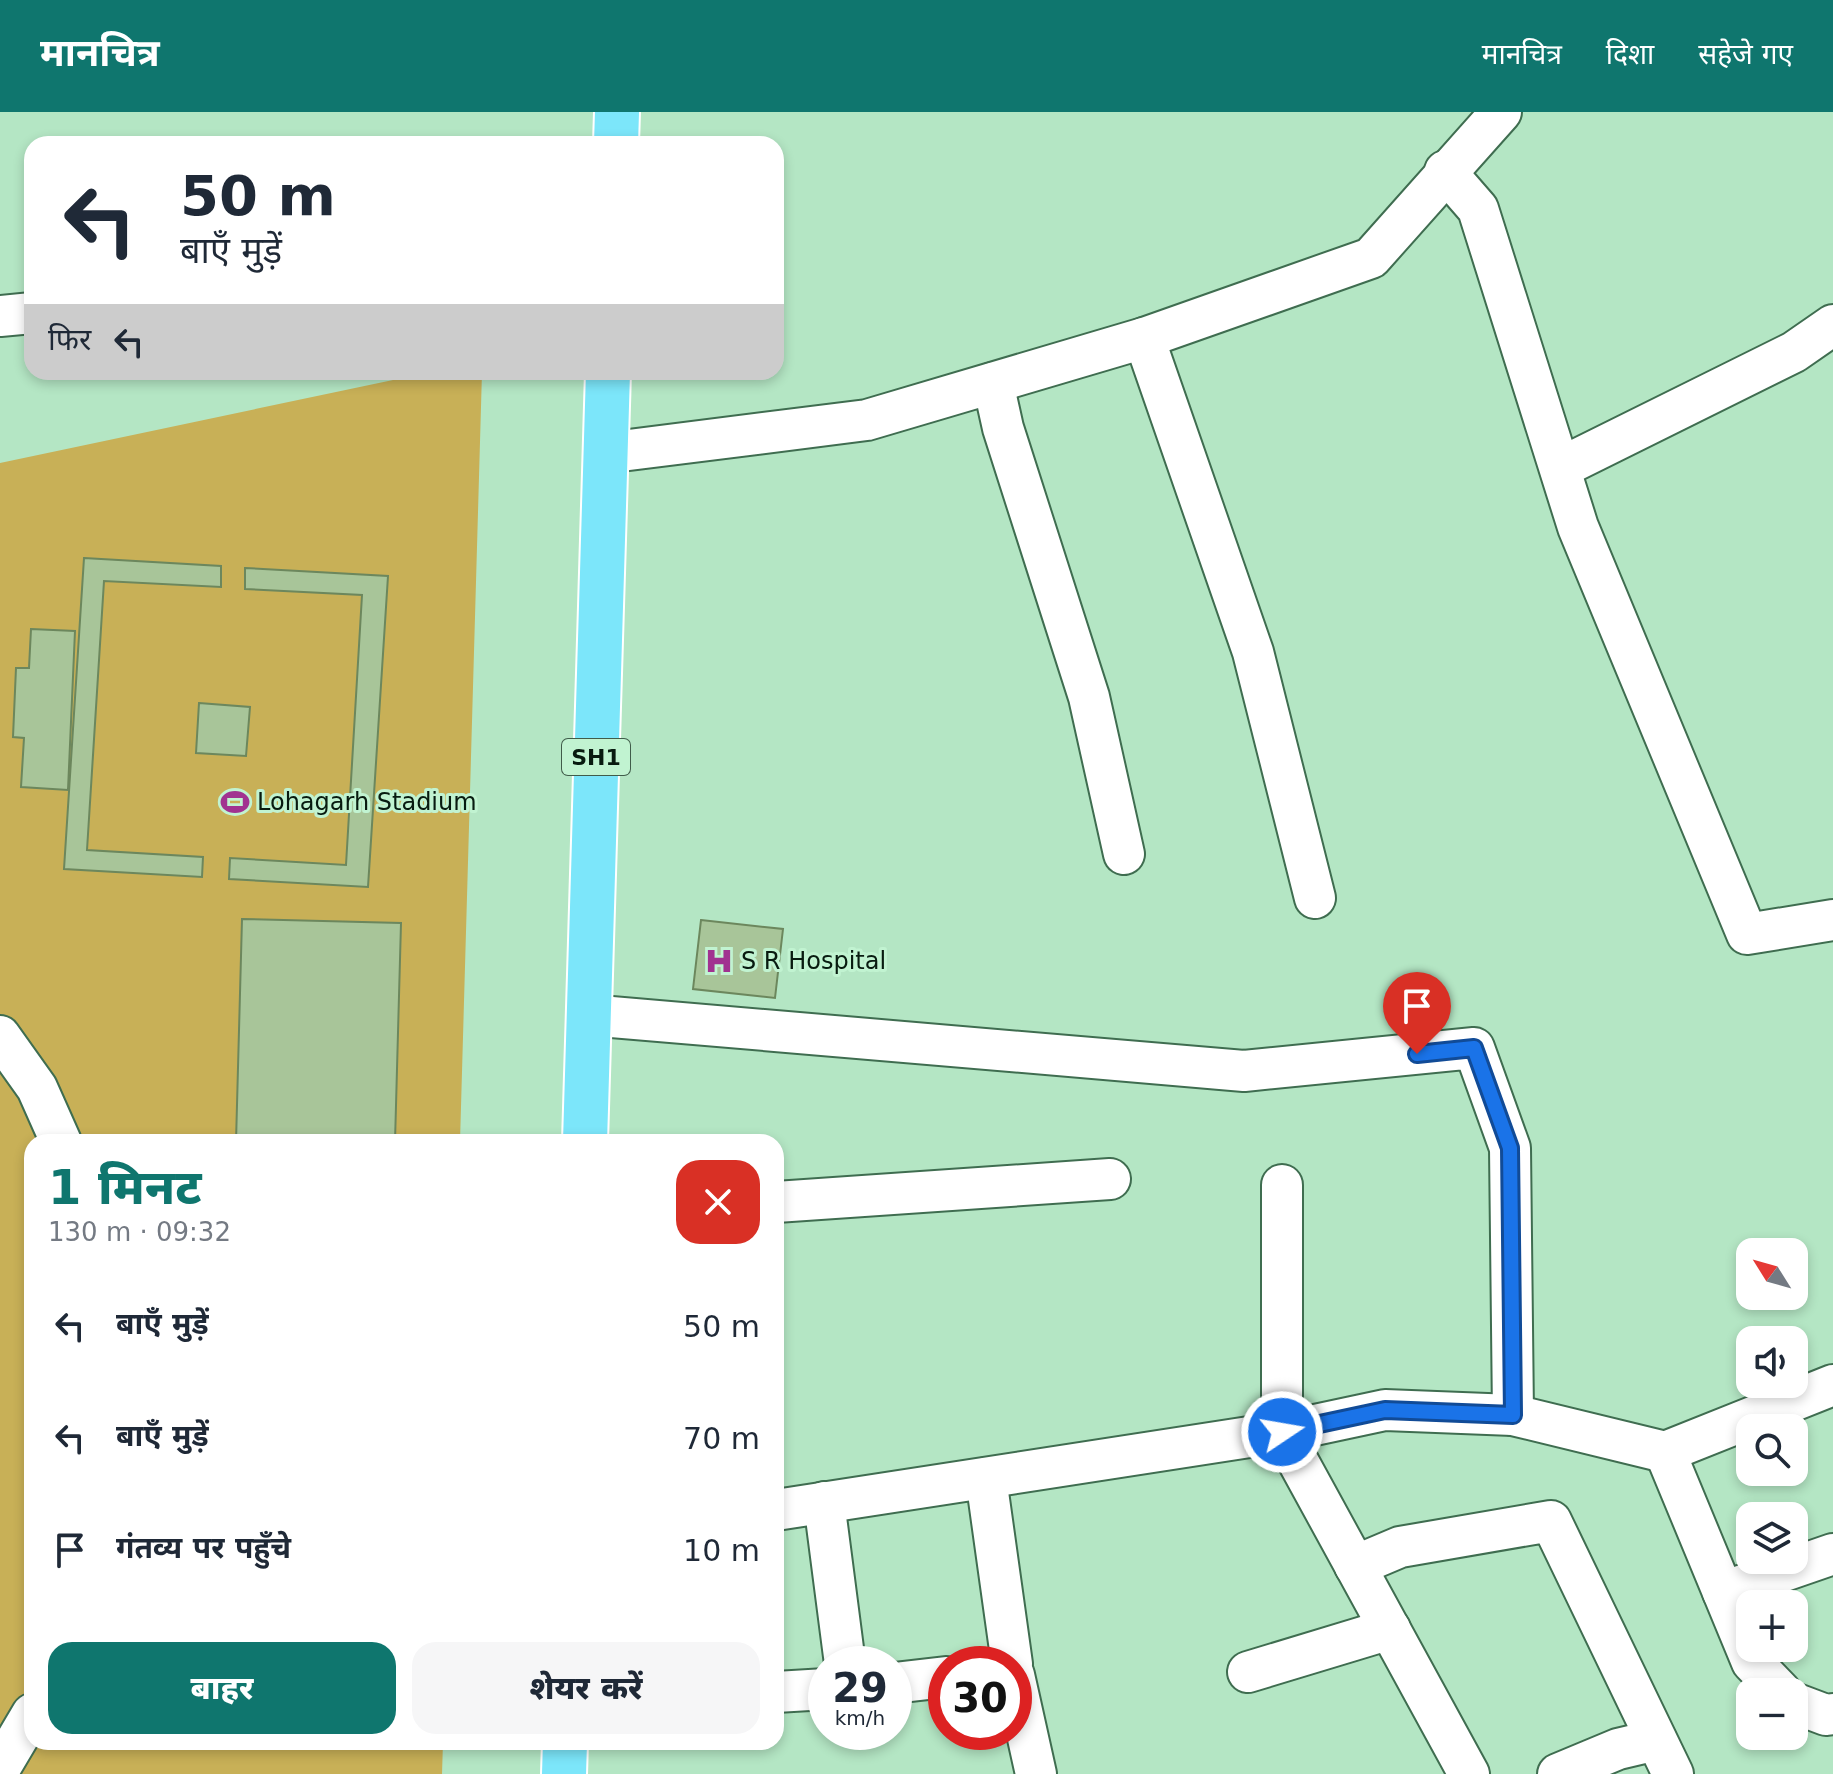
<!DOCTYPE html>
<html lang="hi">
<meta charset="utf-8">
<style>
:root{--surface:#fff;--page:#f6f6f7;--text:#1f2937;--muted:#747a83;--accent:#0f766e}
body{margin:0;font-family:"DejaVu Sans","Noto Sans Devanagari",sans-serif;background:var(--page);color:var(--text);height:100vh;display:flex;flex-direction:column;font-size:30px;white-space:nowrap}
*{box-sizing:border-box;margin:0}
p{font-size:26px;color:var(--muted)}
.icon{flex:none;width:44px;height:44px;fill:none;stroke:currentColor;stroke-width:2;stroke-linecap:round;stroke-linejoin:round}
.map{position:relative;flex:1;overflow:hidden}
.details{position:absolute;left:24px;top:1022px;width:760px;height:616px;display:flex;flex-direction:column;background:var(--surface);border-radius:24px;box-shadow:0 4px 12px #0003}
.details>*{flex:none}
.guide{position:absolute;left:24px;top:24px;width:760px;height:244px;border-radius:24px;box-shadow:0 4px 12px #0003;background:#fff;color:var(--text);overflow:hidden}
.needle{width:52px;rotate:307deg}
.fabs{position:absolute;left:1736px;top:1126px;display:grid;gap:16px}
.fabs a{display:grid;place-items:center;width:72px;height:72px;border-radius:16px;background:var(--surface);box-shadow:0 4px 12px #0003;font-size:40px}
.speed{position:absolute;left:808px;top:1534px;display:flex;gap:16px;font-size:40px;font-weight:700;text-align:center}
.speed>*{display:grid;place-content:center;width:104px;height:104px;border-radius:50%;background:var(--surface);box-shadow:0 4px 12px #0003;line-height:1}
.speed small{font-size:20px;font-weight:400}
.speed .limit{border:12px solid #d22;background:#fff;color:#111}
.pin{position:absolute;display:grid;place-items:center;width:68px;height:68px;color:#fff;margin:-82px -34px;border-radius:50% 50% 50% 0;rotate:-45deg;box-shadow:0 0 8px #0007}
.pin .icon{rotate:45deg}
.me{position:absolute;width:88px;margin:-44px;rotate:78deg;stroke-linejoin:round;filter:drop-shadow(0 0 6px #0008)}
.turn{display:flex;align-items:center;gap:28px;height:168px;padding:0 24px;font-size:36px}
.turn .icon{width:104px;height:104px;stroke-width:2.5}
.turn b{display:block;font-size:56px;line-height:68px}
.then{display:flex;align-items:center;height:76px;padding:0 24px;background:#0003;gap:16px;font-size:30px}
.round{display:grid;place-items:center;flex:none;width:84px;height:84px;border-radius:24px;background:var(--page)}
.summary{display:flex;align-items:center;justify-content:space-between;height:136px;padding:0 24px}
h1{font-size:48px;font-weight:800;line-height:60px;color:var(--accent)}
.button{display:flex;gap:16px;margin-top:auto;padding:16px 24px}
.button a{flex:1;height:92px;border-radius:24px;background:var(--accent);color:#fff;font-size:32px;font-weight:800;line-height:92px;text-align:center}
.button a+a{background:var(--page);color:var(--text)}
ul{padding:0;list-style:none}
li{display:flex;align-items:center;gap:24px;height:112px;padding:0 24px}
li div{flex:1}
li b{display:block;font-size:30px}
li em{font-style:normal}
header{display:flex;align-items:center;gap:48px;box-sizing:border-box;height:112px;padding:0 40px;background:var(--accent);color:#fff}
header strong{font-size:38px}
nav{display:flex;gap:44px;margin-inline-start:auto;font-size:28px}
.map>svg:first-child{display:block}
</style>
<header>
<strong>मानचित्र</strong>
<nav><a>मानचित्र</a><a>दिशा</a><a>सहेजे गए</a></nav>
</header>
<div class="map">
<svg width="1833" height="1662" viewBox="0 0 1833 1662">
<rect width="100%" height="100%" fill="#b4e6c4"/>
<path fill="#c8b057" d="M431 260H482L460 1030H32V1630H443L442 1662H0V351Z"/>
<g fill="#a8c599" stroke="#6c875d" stroke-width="2">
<path d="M84 446 221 454V475L104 469 87 738 203 745 202 765 64 757Z"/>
<path d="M245 456 388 464 368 775 229 767 230 746 346 753 362 483 245 477Z"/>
<path d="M31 517 75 519 68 678 21 675 24 626 13 625 16 556H29Z"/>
<path d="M199 591 250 595 246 644 196 641Z"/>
<path d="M242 807 401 811 395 1030H236Z"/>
<path d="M701 808 783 817 775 886 693 877Z"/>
</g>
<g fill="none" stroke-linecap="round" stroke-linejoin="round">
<defs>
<g id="minor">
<path d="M1445 59 1478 97 1578 415 1747 822 1833 808"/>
<path d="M0 204 32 201"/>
<path d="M1144 226 1253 540 1315 786"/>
<path d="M993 271 1003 316 1089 585 1124 742"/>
<path d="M605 341 867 308 1144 226 1371 146 1501 0"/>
<path d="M1562 355 1794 240 1833 213"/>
<path d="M588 903 1244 959 1474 936 1510 1036 1513 1303"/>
<path d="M0 924 37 976 61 1030"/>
<path d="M1282 1073V1320L1469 1662"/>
<path d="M776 1090 1110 1067"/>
<path d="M1665 1340 1752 1550 1781 1580"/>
<path d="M986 1366 1012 1552"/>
<path d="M824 1390 845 1552"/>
<path d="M776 1398 1282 1320 1385 1298 1513 1303 1665 1340 1833 1273"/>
<path d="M1355 1454 1400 1435 1551 1409 1673 1662"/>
<path d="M1723 1480 1833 1442"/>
<path d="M1248 1560 1390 1517"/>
<path d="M1014 1563 1036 1662"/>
<path d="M894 1571 946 1565"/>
<path d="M776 1580 826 1577"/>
<path d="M1794 1591 1826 1603 1833 1602"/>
<path d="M0 1656 32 1602"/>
<path d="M1558 1662 1618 1637 1656 1628"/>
</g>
<g id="major">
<path d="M616 32 617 0"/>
<path d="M585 1030 608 260"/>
<path d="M564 1662 565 1630"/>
</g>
</defs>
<use href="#minor" stroke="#3f6d50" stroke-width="44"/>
<use href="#major" stroke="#fff" stroke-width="48"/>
<use href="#minor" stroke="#fff" stroke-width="40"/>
<use href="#major" stroke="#7ce6fa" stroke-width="44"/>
</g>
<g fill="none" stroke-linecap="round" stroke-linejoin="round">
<defs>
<path id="route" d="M1282 1320 1385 1298 1513 1303 1510 1036 1474 936 1417 942"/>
</defs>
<use href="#route" stroke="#114b97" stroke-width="20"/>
<use href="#route" stroke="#1a73e8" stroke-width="14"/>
</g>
<defs>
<symbol id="stadium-bare" viewBox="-9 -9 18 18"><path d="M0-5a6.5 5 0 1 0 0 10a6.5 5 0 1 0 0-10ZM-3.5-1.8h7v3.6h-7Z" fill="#a13290" stroke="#c1f3d1" stroke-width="2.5" paint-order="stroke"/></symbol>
<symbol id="hospital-bare" viewBox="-9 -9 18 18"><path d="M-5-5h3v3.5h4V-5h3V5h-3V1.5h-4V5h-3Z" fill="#a13290" stroke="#c1f3d1" stroke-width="2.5" paint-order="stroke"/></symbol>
</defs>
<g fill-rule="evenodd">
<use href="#stadium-bare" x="215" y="670" width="40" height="40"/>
<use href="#hospital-bare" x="699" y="829" width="40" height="40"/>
</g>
<g text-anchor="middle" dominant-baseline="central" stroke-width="6" stroke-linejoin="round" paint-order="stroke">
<rect fill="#c1f3d1" stroke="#405c4a" stroke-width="2" x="562" y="627" width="68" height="36" rx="6"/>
<g font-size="22" font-weight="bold" fill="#081b10">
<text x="596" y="645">SH1</text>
</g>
<g font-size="24" fill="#081b10" stroke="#c1f3d1" text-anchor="start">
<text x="257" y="690">Lohagarh Stadium</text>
<text x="741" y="849">S R Hospital</text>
</g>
</g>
</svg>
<div class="fabs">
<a><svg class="needle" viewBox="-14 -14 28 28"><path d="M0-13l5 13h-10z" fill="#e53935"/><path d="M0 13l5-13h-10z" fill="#747a83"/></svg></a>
<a><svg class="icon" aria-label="sound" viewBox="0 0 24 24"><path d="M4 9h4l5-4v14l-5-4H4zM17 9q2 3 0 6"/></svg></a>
<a><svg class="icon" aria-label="search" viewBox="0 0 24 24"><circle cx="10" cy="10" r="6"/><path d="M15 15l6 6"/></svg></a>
<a><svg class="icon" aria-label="layers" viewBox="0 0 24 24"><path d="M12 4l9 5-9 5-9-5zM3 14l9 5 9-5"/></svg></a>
<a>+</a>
<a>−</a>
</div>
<div class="speed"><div>29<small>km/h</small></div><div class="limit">30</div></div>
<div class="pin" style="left:1417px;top:942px;background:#d93025"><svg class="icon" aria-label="arrive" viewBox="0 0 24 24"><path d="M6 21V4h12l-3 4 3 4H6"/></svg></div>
<svg class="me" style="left:1282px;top:1320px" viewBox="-20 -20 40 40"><circle r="17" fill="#1a73e8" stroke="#fff" stroke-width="3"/><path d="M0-11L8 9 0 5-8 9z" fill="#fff"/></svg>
<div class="guide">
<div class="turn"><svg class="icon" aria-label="left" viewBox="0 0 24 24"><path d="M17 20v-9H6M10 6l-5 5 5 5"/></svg><div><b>50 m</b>बाएँ मुड़ें</div></div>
<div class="then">फिर<svg class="icon" aria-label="left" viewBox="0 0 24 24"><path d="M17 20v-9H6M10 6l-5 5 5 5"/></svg></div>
</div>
<section class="details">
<div class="summary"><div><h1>1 मिनट</h1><p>130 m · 09:32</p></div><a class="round" style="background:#d93025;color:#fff"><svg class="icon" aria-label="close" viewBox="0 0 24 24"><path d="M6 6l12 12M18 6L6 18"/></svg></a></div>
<ul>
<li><svg class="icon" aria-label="left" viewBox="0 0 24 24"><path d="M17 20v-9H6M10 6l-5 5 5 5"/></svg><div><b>बाएँ मुड़ें</b></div><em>50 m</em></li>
<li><svg class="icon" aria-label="left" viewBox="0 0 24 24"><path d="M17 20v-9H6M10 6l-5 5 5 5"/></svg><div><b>बाएँ मुड़ें</b></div><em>70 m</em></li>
<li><svg class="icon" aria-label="arrive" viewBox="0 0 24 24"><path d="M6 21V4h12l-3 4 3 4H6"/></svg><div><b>गंतव्य पर पहुँचे</b></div><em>10 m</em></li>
</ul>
<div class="button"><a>बाहर</a><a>शेयर करें</a></div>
</section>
</div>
